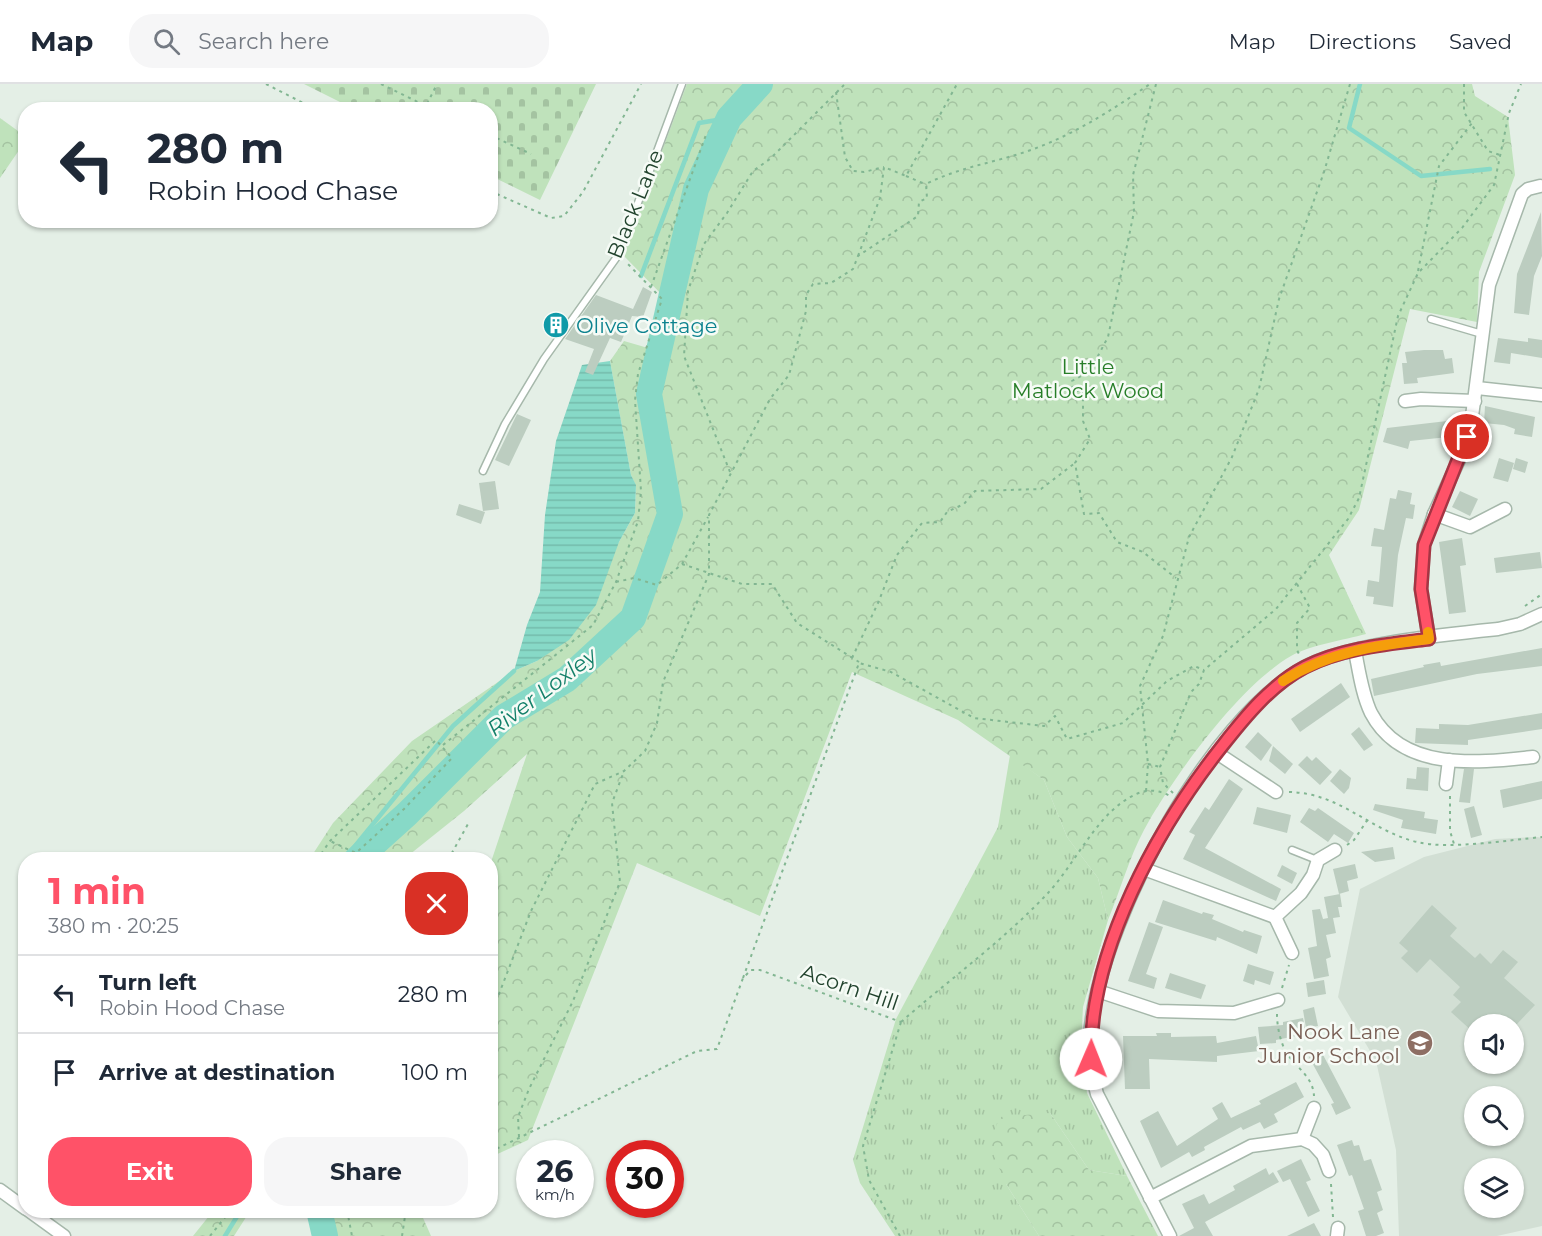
<!DOCTYPE html>
<meta charset="utf-8">
<style>
:root{--surface:#fff;--page:#f6f6f7;--text:#1f2937;--muted:#747a83;--line:#e0e1e3;--accent:#ff5268}
body{margin:0;font-family:Montserrat,sans-serif;background:var(--page);color:var(--text);height:100vh;display:flex;flex-direction:column;font-size:22px;white-space:nowrap}
*{box-sizing:border-box;margin:0}
p{font-size:20px;color:var(--muted)}
.icon{flex:none;width:33px;height:33px;fill:none;stroke:currentColor;stroke-width:2;stroke-linecap:round;stroke-linejoin:round}
.map{position:relative;flex:1;overflow:hidden}
.sheet{position:absolute;left:18px;top:768px;width:480px;height:366px;display:flex;flex-direction:column;background:var(--surface);border-radius:24px;box-shadow:0 2px 4px #0004}
.sheet>*{flex:none}
.hud{position:absolute;left:18px;top:18px;width:480px;height:126px;border-radius:24px;box-shadow:0 2px 4px #0004;background:#fff;color:var(--text);overflow:hidden}
.controls{position:absolute;left:1464px;top:930px;display:grid;gap:12px}
.controls a{display:grid;place-items:center;width:60px;height:60px;border-radius:50%;background:var(--surface);box-shadow:0 2px 4px #0004;font-size:30px}
.speed{position:absolute;left:516px;top:1056px;display:flex;gap:12px;font-size:30px;font-weight:700;text-align:center}
.speed>*{display:grid;place-content:center;width:78px;height:78px;border-radius:50%;background:var(--surface);box-shadow:0 2px 4px #0004;line-height:1}
.speed small{font-size:15px;font-weight:400}
.speed .limit{border:9px solid #d22;background:#fff;color:#111}
.pin{position:absolute;display:grid;place-items:center;width:51px;height:51px;color:#fff;margin:-26px;border:3px solid #fff;border-radius:50%;box-shadow:0 2px 6px #0007}
.me{position:absolute;width:66px;margin:-33px;rotate:1deg;stroke-linejoin:round;filter:drop-shadow(0 0 4px #0008)}
.turn{display:flex;align-items:center;gap:21px;height:126px;padding:0 30px;font-size:27px}
.turn .icon{width:78px;height:78px;stroke-width:2.5}
.turn b{display:block;font-size:42px;line-height:51px}
.round{display:grid;place-items:center;flex:none;width:63px;height:63px;border-radius:24px;background:var(--page)}
.overview{display:flex;align-items:center;justify-content:space-between;height:102px;padding:0 30px}
h1{font-size:36px;font-weight:700;line-height:45px;color:var(--accent)}
.button{display:flex;gap:12px;margin-top:auto;padding:12px 30px}
.button a{flex:1;height:69px;border-radius:24px;background:var(--accent);color:#fff;font-size:24px;font-weight:700;line-height:69px;text-align:center}
.button a+a{background:var(--page);color:var(--text)}
ul{padding:0;list-style:none}
li{display:flex;align-items:center;gap:18px;height:78px;padding:0 30px;border-top:2px solid var(--line)}
li div{flex:1}
li b{display:block;font-size:22px}
li em{font-style:normal}
header{display:flex;align-items:center;gap:36px;box-sizing:border-box;height:84px;padding:0 30px;background:var(--surface);border-bottom:2px solid var(--line)}
header strong{font-size:28px}
nav{display:flex;gap:33px;margin-inline-start:auto;font-size:21px}
.search{width:420px;height:54px;background:var(--page);display:flex;align-items:center;gap:15px;box-sizing:border-box;padding:0 21px;border-radius:24px;color:var(--muted);font-size:22px}
.map>svg:first-child{display:block}
</style>
<header>
<strong>Map</strong>
<div class="search"><svg class="icon" aria-label="search" viewBox="0 0 24 24"><circle cx="10" cy="10" r="6"/><path d="M15 15l6 6"/></svg>Search here</div>
<nav><a>Map</a><a>Directions</a><a>Saved</a></nav>
</header>
<div class="map">
<svg width="1542" height="1152" viewBox="0 0 1542 1152">
<defs>
<pattern id="grass-tufts" width="24" height="20" patternUnits="userSpaceOnUse" patternTransform="scale(1.5)"><rect width="24" height="20" fill="#bfe2bb"/><path d="M3 7l-1-3M5 7V3M7 7l1-3M15 17l-1-3M17 17v-4M19 17l1-3" fill="none" stroke="#a4c3a1"/></pattern>
<pattern id="forest-crowns" width="20" height="18" patternUnits="userSpaceOnUse" patternTransform="scale(1.5)"><rect width="20" height="18" fill="#bfe2bb"/><path d="M2 6a3 3 0 1 1 6 0M12 15a3 3 0 1 1 6 0" fill="none" stroke="#a4c3a1"/></pattern>
<pattern id="cemetery-stones" width="16" height="16" patternUnits="userSpaceOnUse" patternTransform="scale(1.5)"><rect width="16" height="16" fill="#bfe2bb"/><path d="M2 7V4a2 2 0 0 1 4 0v3zM10 15v-3a2 2 0 0 1 4 0v3z" fill="#a4c3a1"/></pattern>
<pattern id="water-rules" width="6" height="5" patternUnits="userSpaceOnUse" patternTransform="scale(1.5)"><rect width="6" height="5" fill="#87d9c7"/><path d="M0 2.5h6" fill="none" stroke="#74bbab"/></pattern>
</defs>
<rect width="100%" height="100%" fill="#e4efe6"/>
<path fill="#d2dfd4" fill-rule="evenodd" d="M1537 753 1542 754V1142L1497 1152H1399L1396 1066 1376 977 1338 913 1360 805 1424 773 1495 755ZM1474 940H1514V980H1474ZM1474 1012H1514V1052H1474ZM1474 1084H1514V1124H1474Z"/>
<path fill="url(#grass-tufts)" d="M1010 671 1044 696 1067 753 1098 794 1108 836 1083 923 1081 961 1087 1009 1127 1092 1089 1086 1050 1029 1006 1100 1039 1152H895L860 1099 853 1076 896 935 998 743Z"/>
<g fill="url(#forest-crowns)">
<path d="M687 0H1472L1475 12 1508 33 1515 91 1479 188 1477 238 1410 225 1359 426 1329 471 1366 550C1344 556 1310 561 1291 572 1240 601 1172 694 1144 746 1129 774 1120 807 1108 836L1098 794 1067 753 1044 696 958 636 852 588 760 832 637 779 528 1056 491 1073V778L527 670 464 727 404 775 309 776 333 739 412 657 514 587 537 577 619 458 635 429 636 402 631 391 610 277 624 257 648 264 665 214 623 171Z"/>
<path d="M0 34 25 52 26 56 0 94Z"/>
<path d="M1050 1029 1089 1086 1127 1092 1158 1152H1039L1006 1100 989 1060 1000 1033Z"/>
<path d="M213 1127V1126L250 1127 234 1152H193Z"/>
<path d="M311 1127H420L431 1152H316Z"/>
</g>
<path fill="url(#cemetery-stones)" d="M304 0H596L540 116 491 92 490 26 354 25Z"/>
<path fill="url(#water-rules)" d="M610 277 631 391 636 401 635 429 619 458 596 521 569 556 537 577 514 587 527 541 540 508 545 431 556 357 582 281Z"/>
<g fill="none" stroke-linecap="round" stroke-linejoin="round">
<g stroke="#87d9c7" stroke-width="4.5">
<path d="M1360 0 1349 44 1421 92 1490 85"/>
<path d="M641 192 699 39 729 34"/>
<path d="M350 776 351 767 453 642 514 587"/>
<path d="M225 1152 241 1126"/>
</g>
<g stroke="#87d9c7" stroke-width="26">
<path d="M356 776 407 730 504 633 567 595 633 534 670 430 649 310 696 105 729 34 760 0"/>
<path d="M319 1126 325 1152"/>
</g>
</g>
<g fill="#bccdc0">
<path d="M1541 128 1542 172 1534 192 1529 231 1514 229 1517 190Z"/>
<path d="M643 203 652 208 643 233 632 232 621 258 610 254 593 291 585 288 594 265 565 255 596 211 633 225Z"/>
<path d="M554 230 566 235 555 251 547 247Z"/>
<path d="M1498 254 1528 258V254L1542 256V274L1511 269 1510 280 1494 278Z"/>
<path d="M1424 266H1443L1445 275 1452 274 1454 289 1417 294 1418 299 1404 300 1402 279H1407L1405 268Z"/>
<path d="M1485 322 1535 333 1532 353 1514 350 1515 345 1504 341 1484 339Z"/>
<path d="M517 330 531 336 509 382 495 376Z"/>
<path d="M1447 337 1448 353 1410 357 1408 365 1383 358 1387 344Z"/>
<path d="M1499 374 1514 379 1508 398 1493 394Z"/>
<path d="M1516 374 1528 378 1525 389 1513 385Z"/>
<path d="M495 397 499 425 483 427 479 399Z"/>
<path d="M1398 406 1412 409 1410 420 1415 421 1413 435 1406 434 1398 471 1393 523 1373 520 1374 513 1366 512 1368 496 1379 498 1382 463 1371 462 1374 444 1384 446 1390 414 1396 415Z"/>
<path d="M1460 407 1478 415 1470 432 1452 423Z"/>
<path d="M459 420 485 428 481 440 456 431Z"/>
<path d="M1462 454 1466 481 1460 482 1466 528 1449 530 1439 458Z"/>
<path d="M1540 468 1542 484 1496 489 1494 474Z"/>
<path d="M1542 564V582L1477 590 1374 612 1371 595 1424 583 1423 581 1440 578 1441 582Z"/>
<path d="M1341 599 1350 613 1300 648 1291 635Z"/>
<path d="M1542 629V645L1468 656V661L1415 659 1416 644 1439 645V640L1468 641Z"/>
<path d="M1359 643 1373 661 1364 667 1351 650Z"/>
<path d="M1258 648 1272 661 1261 677 1245 663Z"/>
<path d="M1273 662 1293 680 1285 690 1269 677Z"/>
<path d="M1307 672 1312 677 1316 673 1332 688 1320 701 1298 681Z"/>
<path d="M1417 683 1429 684 1428 707 1406 705 1407 694 1416 695Z"/>
<path d="M1340 685 1351 694 1349 704 1344 710 1330 697Z"/>
<path d="M1464 685H1474L1470 719 1459 718Z"/>
<path d="M1229 695 1243 705 1205 764 1281 805 1276 817 1183 775 1195 751 1189 748 1205 723 1209 726Z"/>
<path d="M1542 697V715L1503 724 1500 706Z"/>
<path d="M1375 720 1425 728 1424 734 1438 736 1436 750 1401 744 1403 736 1373 726Z"/>
<path d="M1474 722 1482 751 1471 754 1464 725Z"/>
<path d="M1257 723 1291 731 1287 749 1253 740Z"/>
<path d="M1309 724 1315 727 1318 724 1354 749 1348 759 1334 750 1328 758 1300 738Z"/>
<path d="M1393 763 1395 775 1375 778 1361 768Z"/>
<path d="M1355 780 1358 794 1347 797 1349 807 1339 810 1333 785Z"/>
<path d="M1282 781 1297 789 1292 800 1277 792Z"/>
<path d="M1340 810 1342 823H1338L1340 833 1333 834 1336 849 1326 851 1331 873 1326 875 1329 892 1314 895 1308 864 1317 862 1312 826 1320 825 1323 835 1328 834 1324 813Z"/>
<path d="M1163 816 1202 830 1203 828 1214 831 1212 835 1243 848 1244 846 1262 852 1257 870 1217 853 1216 857 1155 838Z"/>
<path d="M1432 821 1457 844 1450 852 1475 874 1480 869 1491 880 1503 866 1518 878 1504 894 1535 921 1517 940H1474V949L1451 928 1461 918 1453 911 1460 903 1430 875 1417 889 1401 874 1408 867 1399 859Z"/>
<path d="M1149 838 1163 843 1146 890 1157 894 1154 905 1128 897Z"/>
<path d="M1248 880 1274 888 1270 901 1255 896 1254 901 1243 897Z"/>
<path d="M1170 889 1206 901 1201 915 1165 904Z"/>
<path d="M1324 896 1326 910 1308 913 1306 899Z"/>
<path d="M1314 923 1318 942 1306 944 1303 926Z"/>
<path d="M1303 934 1306 950 1276 956V959L1260 960 1258 943 1283 941V938Z"/>
<path d="M1156 949H1171V953L1216 952 1217 959 1256 952 1259 967 1217 972V978L1149 975 1150 1005H1125L1123 952H1157Z"/>
<path d="M1321 967 1351 1024 1336 1031 1331 1020 1334 1019 1309 973Z"/>
<path d="M1296 998 1304 1013 1274 1030 1278 1038 1264 1045 1260 1038 1243 1046 1241 1043 1204 1063 1205 1066 1192 1073 1189 1068 1161 1084 1140 1037 1158 1027 1177 1062 1218 1035 1212 1024 1222 1018 1231 1034 1261 1020 1259 1017Z"/>
<path d="M1352 1056 1354 1062 1359 1061 1364 1077 1371 1075 1382 1106 1377 1108 1383 1126 1377 1129 1384 1149 1376 1152H1366L1358 1127 1364 1125 1352 1091 1349 1092 1337 1061Z"/>
<path d="M1301 1075 1311 1096 1306 1098 1320 1127 1308 1133 1290 1095 1283 1098 1277 1087Z"/>
<path d="M1266 1084 1269 1091 1273 1088 1279 1098 1205 1138 1213 1152H1179L1194 1144 1182 1120 1204 1110 1209 1120 1235 1106 1233 1102Z"/>
<path d="M1314 1139 1321 1152H1287Z"/>
</g>
<g fill="none" stroke-linecap="round" stroke-linejoin="round">
<defs>
<g id="service">
<path d="M1431 235 1482 250"/>
<path d="M483 387 505 340 544 275 619 170 682 0"/>
<path d="M1292 766 1317 776"/>
</g>
<g id="minor">
<path d="M1477 304 1542 311"/>
<path d="M1405 317 1421 315 1475 317"/>
<path d="M1434 430 1470 443 1505 425"/>
<path d="M1429 555 1421 505 1424 461 1434 430 1463 367 1471 340 1489 201 1522 110 1528 105 1540 102"/>
<path d="M1355 567C1359 587 1362 610 1371 629 1402 688 1477 679 1533 673"/>
<path d="M1217 669 1276 708"/>
<path d="M1446 700 1449 676"/>
<path d="M1144 785 1275 833 1301 809 1313 791 1318 776 1335 766"/>
<path d="M1275 833 1292 869"/>
<path d="M1098 907 1158 927 1234 929 1278 916"/>
<path d="M1302 1055 1314 1024"/>
<path d="M0 1106 26 1125"/>
<path d="M1150 1114 1251 1062 1302 1055 1313 1060 1323 1071 1329 1087"/>
<path d="M28 1126 64 1152"/>
<path d="M1170 1152 1097 1010C1090 985 1088 959 1092 934 1108 827 1208 638 1303 584 1345 560 1448 550 1498 545L1520 540 1542 530"/>
<path d="M1337 1152 1338 1144"/>
</g>
</defs>
<use href="#service" stroke="#a6b8ab" stroke-width="9"/>
<use href="#minor" stroke="#a6b8ab" stroke-width="15"/>
<g stroke="#82b692" stroke-width="2" stroke-dasharray="3 4.5" stroke-linecap="butt">
<path d="M266 0 317 26"/>
<path d="M381 0 426 22 437 0"/>
<path d="M1156 0 1133 91 1134 128 1108 253 1090 287 1072 297 1073 307H1083V337L1090 355 1075 379 1084 430 1099 429 1117 458 1143 468 1176 494"/>
<path d="M1464 0V28L1488 67 1500 71"/>
<path d="M836 8 845 73 853 87 864 88 884 83"/>
<path d="M424 26 426 22 434 26"/>
<path d="M490 51 531 70"/>
<path d="M906 92 925 100"/>
<path d="M490 107 551 134 564 132 583 108 641 0"/>
<path d="M858 172 880 114 884 83 906 92 957 0"/>
<path d="M1418 187 1439 82 1472 39"/>
<path d="M651 203 707 48"/>
<path d="M730 388 684 272 688 207 704 160 727 129 753 87 770 75 845 0"/>
<path d="M682 480 742 500H772L797 539 859 578"/>
<path d="M616 498 634 494 657 501 682 480 708 433"/>
<path d="M1297 500 1310 524 1297 539V566L1300 572"/>
<path d="M1525 522 1542 510"/>
<path d="M852 574 878 519 897 471 922 439 940 438 947 428 964 420 975 407 1041 405 1075 379"/>
<path d="M443 661 593 541 616 498 638 437 641 407 635 316 638 290 662 215 625 177"/>
<path d="M1148 680 1160 683"/>
<path d="M1146 707 1148 680 1140 602 1163 552 1189 453 1232 373 1259 305 1279 215 1324 88 1350 0"/>
<path d="M1289 708C1341 709 1370 747 1417 758 1449 766 1508 756 1542 753"/>
<path d="M1173 709 1163 699 1160 683 1191 608 1199 600 1204 586 1276 525 1348 435 1359 414 1398 232 1418 189 1462 144 1494 101 1509 29 1521 0"/>
<path d="M1450 712V747L1454 760"/>
<path d="M1347 761 1354 756 1368 735"/>
<path d="M317 776 330 757 436 656 452 674 404 725 356 769 330 757"/>
<path d="M448 776 468 740"/>
<path d="M743 894 859 579 891 588 974 634 1044 642 1055 632 1067 655 1123 639 1167 597 1194 582 1204 586"/>
<path d="M1282 904 1289 881"/>
<path d="M490 923 499 910 531 827 595 700 624 687 645 667 657 639 663 598 709 490V431L770 315 789 291 806 227V211L813 200 831 199 853 185 858 172 918 132 919 118 927 114 926 100C960 83 993 79 1028 67 1072 52 1112 26 1150 0"/>
<path d="M1277 930C1277 942 1280 957 1286 968 1296 984 1313 992 1314 1012"/>
<path d="M901 938C950 895 1004 856 1048 809 1073 782 1094 737 1124 717 1140 706 1153 703 1170 712"/>
<path d="M519 1053 518 1033 529 1005 573 917 620 798 612 719 624 687"/>
<path d="M490 1068 697 967 717 965 743 894 751 886H760L901 938"/>
<path d="M1331 1100 1333 1133"/>
<path d="M347 1126 352 1152"/>
<path d="M210 1152 231 1126"/>
<path d="M402 1152 406 1126"/>
<path d="M900 1152 869 1096 863 1062 901 938"/>
</g>
<use href="#service" stroke="#fff" stroke-width="6"/>
<use href="#minor" stroke="#fff" stroke-width="12"/>
</g>
<g fill="none" stroke-linecap="round" stroke-linejoin="round">
<defs>
<path id="route" d="M1091 975C1089 867 1157 744 1223 661 1245 633 1272 600 1305 583 1342 564 1388 560 1429 555L1421 505 1424 461 1467 353"/>
</defs>
<use href="#route" stroke="#a63544" stroke-width="15"/>
<use href="#route" stroke="#ff5268" stroke-width="10"/>
<path stroke="#f59e0b" stroke-width="10" d="M1283 597C1327 568 1378 561 1429 555L1428 548"/>
</g>
<defs>
<symbol id="building-disc" viewBox="-11 -11 22 22"><circle r="9.5" fill="#0f9aa8" stroke="#f6fbf6"/><path d="M-4-6H4V6H1V3H-1V6H-4ZM-2.5-4.3h1.7v1.8h-1.7ZM.8-4.3h1.7v1.8H.8ZM-2.5-1h1.7V.8h-1.7ZM.8-1h1.7V.8H.8Z" fill="#fff"/></symbol>
<symbol id="school-disc" viewBox="-11 -11 22 22"><circle r="9.5" fill="#8d6e63" stroke="#f6fbf6"/><path d="M0-5L7-2L0 1L-7-2ZM-4 1L0 2.5L4 1V4Q0 6-4 4Z" fill="#fff"/></symbol>
</defs>
<g fill-rule="evenodd">
<use href="#building-disc" x="541" y="226" width="30" height="30"/>
<use href="#school-disc" x="1405" y="944" width="30" height="30"/>
</g>
<g text-anchor="middle" dominant-baseline="central" stroke-width="5" stroke-linejoin="round" paint-order="stroke">
<g font-size="21" fill="#21432d" stroke="#f6fbf6">
<text transform="translate(635 120) rotate(-68)">Black Lane</text>
<text transform="translate(850 903) rotate(19)">Acorn Hill</text>
</g>
<g font-size="21" fill="#0d838f" stroke="#f6fbf6" text-anchor="start">
<text x="576" y="241">Olive Cottage</text>
</g>
<g font-size="21" fill="#277e28" stroke="#f6fbf6">
<text x="1088" y="282">Little<tspan x="1088" dy="24">Matlock Wood</tspan></text>
</g>
<g font-size="21" fill="#785e54" stroke="#f6fbf6" text-anchor="end">
<text x="1400" y="947">Nook Lane<tspan x="1400" dy="24">Junior School</tspan></text>
</g>
<g font-size="22" font-style="italic" fill="#14806a" stroke="#f6fbf6">
<text transform="translate(542 608) rotate(-37)">River Loxley</text>
</g>
</g>
</svg>
<div class="controls">
<a><svg class="icon" aria-label="sound" viewBox="0 0 24 24"><path d="M4 9h4l5-4v14l-5-4H4zM17 9q2 3 0 6"/></svg></a>
<a><svg class="icon" aria-label="search" viewBox="0 0 24 24"><circle cx="10" cy="10" r="6"/><path d="M15 15l6 6"/></svg></a>
<a><svg class="icon" aria-label="layers" viewBox="0 0 24 24"><path d="M12 4l9 5-9 5-9-5zM3 14l9 5 9-5"/></svg></a>
</div>
<div class="speed"><div>26<small>km/h</small></div><div class="limit">30</div></div>
<div class="pin" style="left:1467px;top:353px;background:#d93025"><svg class="icon" aria-label="arrive" viewBox="0 0 24 24"><path d="M6 21V4h12l-3 4 3 4H6"/></svg></div>
<svg class="me" style="left:1091px;top:975px" viewBox="-20 -20 40 40"><circle r="19" fill="#fff"/><path d="M0-13L10 11 0 6-10 11z" fill="#ff5268"/></svg>
<div class="hud">
<div class="turn"><svg class="icon" aria-label="left" viewBox="0 0 24 24"><path d="M17 20v-9H6M10 6l-5 5 5 5"/></svg><div><b>280 m</b>Robin Hood Chase</div></div>
</div>
<section class="sheet">
<div class="overview"><div><h1>1 min</h1><p>380 m · 20:25</p></div><a class="round" style="background:#d93025;color:#fff"><svg class="icon" aria-label="close" viewBox="0 0 24 24"><path d="M6 6l12 12M18 6L6 18"/></svg></a></div>
<ul>
<li><svg class="icon" aria-label="left" viewBox="0 0 24 24"><path d="M17 20v-9H6M10 6l-5 5 5 5"/></svg><div><b>Turn left</b><p>Robin Hood Chase</p></div><em>280 m</em></li>
<li><svg class="icon" aria-label="arrive" viewBox="0 0 24 24"><path d="M6 21V4h12l-3 4 3 4H6"/></svg><div><b>Arrive at destination</b></div><em>100 m</em></li>
</ul>
<div class="button"><a>Exit</a><a>Share</a></div>
</section>
</div>
